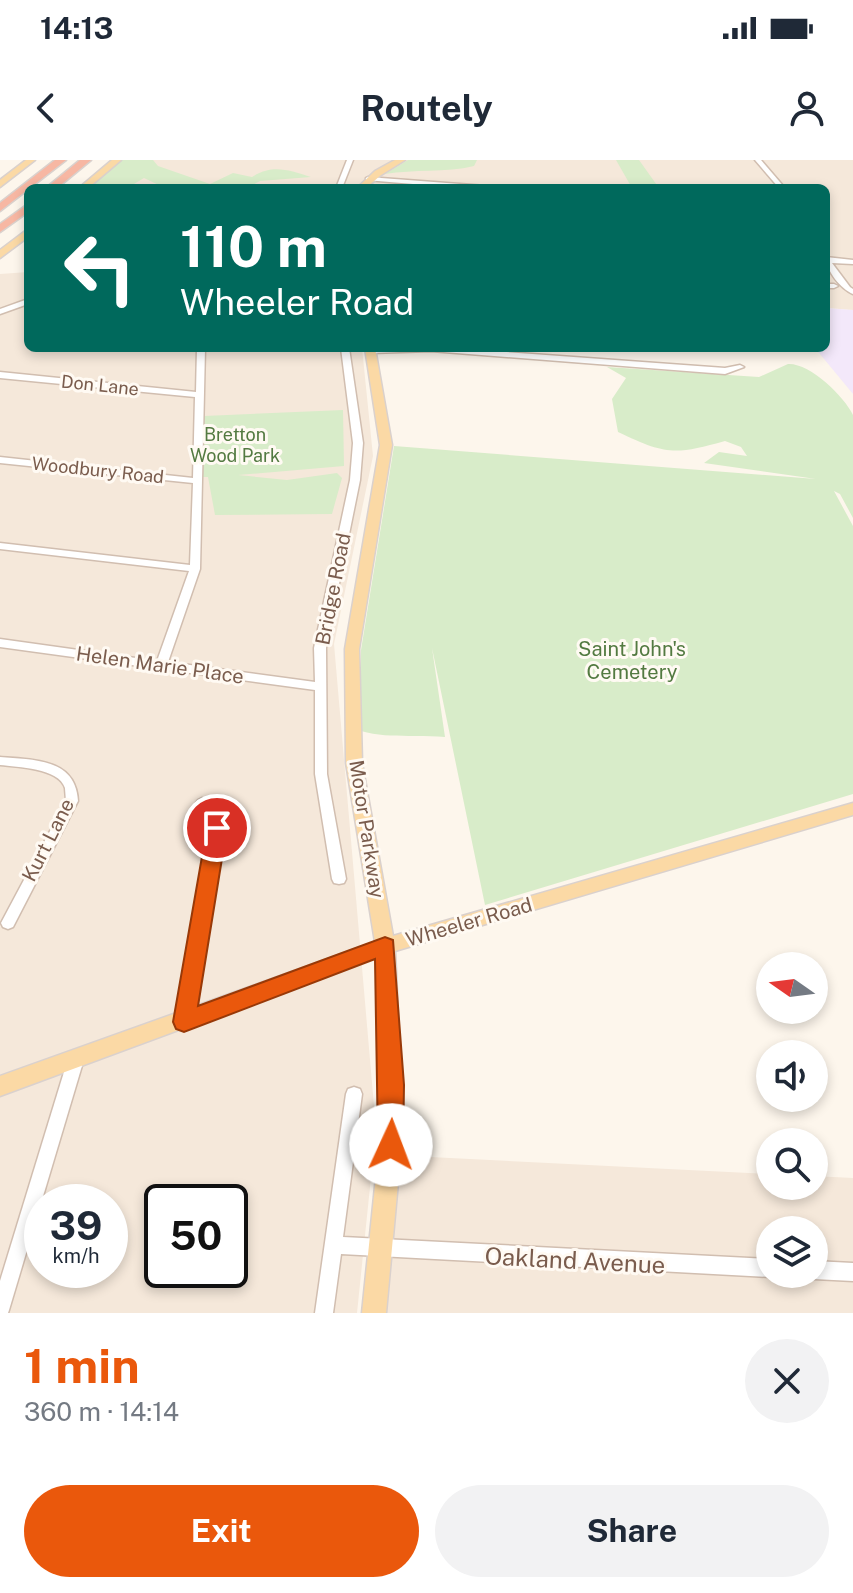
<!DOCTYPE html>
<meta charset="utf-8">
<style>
:root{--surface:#fff;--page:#f2f2f3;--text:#1f2937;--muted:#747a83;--accent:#ea580c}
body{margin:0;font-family:"Public Sans",sans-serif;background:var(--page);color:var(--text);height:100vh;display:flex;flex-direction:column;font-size:30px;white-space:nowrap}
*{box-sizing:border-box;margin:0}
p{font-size:26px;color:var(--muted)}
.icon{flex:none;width:44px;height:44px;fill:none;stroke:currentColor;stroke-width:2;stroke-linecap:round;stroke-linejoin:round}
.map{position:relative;height:1153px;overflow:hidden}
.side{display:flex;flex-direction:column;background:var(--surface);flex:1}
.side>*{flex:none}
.top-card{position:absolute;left:24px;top:24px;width:806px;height:168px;border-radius:12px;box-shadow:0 4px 12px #0003;background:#00695c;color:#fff;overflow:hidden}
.needle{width:52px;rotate:284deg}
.controls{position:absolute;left:756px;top:792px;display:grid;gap:16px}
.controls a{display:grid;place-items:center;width:72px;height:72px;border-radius:50%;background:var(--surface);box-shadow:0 4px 12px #0003;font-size:40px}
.speed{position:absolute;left:24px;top:1024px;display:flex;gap:16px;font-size:40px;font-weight:700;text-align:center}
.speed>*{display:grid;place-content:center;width:104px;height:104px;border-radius:50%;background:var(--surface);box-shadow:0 4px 12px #0003;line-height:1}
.speed small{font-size:20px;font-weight:400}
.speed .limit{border:4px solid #111;border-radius:12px;background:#fff;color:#111}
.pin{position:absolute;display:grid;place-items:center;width:68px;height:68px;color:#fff;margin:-34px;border:4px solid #fff;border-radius:50%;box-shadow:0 2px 8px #0007}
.me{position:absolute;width:88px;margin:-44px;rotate:2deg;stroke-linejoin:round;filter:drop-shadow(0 0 6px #0008)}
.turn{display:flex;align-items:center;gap:28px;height:168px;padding:0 24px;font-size:36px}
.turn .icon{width:104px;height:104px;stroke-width:2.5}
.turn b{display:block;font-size:56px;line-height:68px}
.round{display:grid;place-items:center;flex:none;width:84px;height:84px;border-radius:42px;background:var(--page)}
.overview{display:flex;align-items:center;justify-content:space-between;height:136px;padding:0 24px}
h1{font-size:48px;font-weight:700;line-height:60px;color:var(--accent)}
.primary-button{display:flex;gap:16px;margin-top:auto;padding:16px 24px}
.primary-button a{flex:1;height:92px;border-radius:48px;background:var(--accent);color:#fff;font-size:32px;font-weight:700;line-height:92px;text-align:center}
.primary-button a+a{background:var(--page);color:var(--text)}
.status{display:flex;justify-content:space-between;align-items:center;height:56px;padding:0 40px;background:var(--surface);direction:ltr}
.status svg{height:22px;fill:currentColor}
header{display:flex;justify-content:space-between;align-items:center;height:104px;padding:0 24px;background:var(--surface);font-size:36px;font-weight:700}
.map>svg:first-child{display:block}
</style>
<div class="status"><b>14:13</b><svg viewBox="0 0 49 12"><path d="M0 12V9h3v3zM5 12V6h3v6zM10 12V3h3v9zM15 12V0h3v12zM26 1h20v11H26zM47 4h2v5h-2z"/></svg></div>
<header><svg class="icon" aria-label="back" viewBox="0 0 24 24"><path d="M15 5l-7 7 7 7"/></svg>Routely<svg class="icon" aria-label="person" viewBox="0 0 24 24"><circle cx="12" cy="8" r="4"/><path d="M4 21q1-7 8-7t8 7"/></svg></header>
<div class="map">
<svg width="853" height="1153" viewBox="0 0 853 1153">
<rect width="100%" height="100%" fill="#fdf6ec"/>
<g fill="#f5e8da" fill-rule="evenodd">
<path d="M125 0H853V150L826 148V28H91Z"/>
<path d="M28 112V188H362L373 296 334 484 376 969 357 1153H0V114ZM42 1042H110V1110H42ZM162 1042H230V1110H162Z"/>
<path d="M390 995 770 1014V1026H814V1016L853 1018V1153H375ZM770 1070H814V1114H770Z"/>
</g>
<path fill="#f3e8fa" d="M826 148 853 150V234L815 188H826Z"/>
<g fill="#d8ecc9">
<path d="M122 0H153L158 6 210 24 233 13 252 17C273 4 288 10 311 17L260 21 247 28H165L144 18 129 27 88 28Z"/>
<path d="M408 0H477L474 6C446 13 414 9 385 14Z"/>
<path d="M616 0H639L659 28H632Z"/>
<path d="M788 204C810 203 844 236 853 255V358L840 334 834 331 853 366V634L485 745 432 488 445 577C416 574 389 579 361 571V490L394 286 816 319 704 303 719 292 747 296 741 287 725 281C675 295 666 295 618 272L612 239 626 218 607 207 759 217Z"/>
<path d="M343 250 344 306 238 315 287 320 337 313 342 318 332 354 215 355 208 317H203L204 256Z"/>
</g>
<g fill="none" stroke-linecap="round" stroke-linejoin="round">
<defs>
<g id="minor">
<path d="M347 0H353L342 28H336Z"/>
<path d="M755 0H761L785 28H779Z"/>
<path d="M368 17 486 26 489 28H460L366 20V18Z"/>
<path d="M826 97 853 100V104L832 103 850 127 853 129V134C841 129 826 111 826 97Z"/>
<path d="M826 124H834L838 126 834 128H826Z"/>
<path d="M28 139V144L0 154V149Z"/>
<path d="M197 188H205L200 409 168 502 315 522 314 488 350 320 353 283 341 188H349L363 283 360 320 326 488 327 614 346 719 344 723 339 724 334 723 332 719 315 614V530L0 487V479L157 501 189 411 0 389V383L190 405 193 323 0 303V297L193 318 195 237 0 218V212L196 232Z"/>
<path d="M450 188 725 208 740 205 744 207 725 214 431 191 371 193 367 191 371 189Z"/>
<path d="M0 597C33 600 76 598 78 641L13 767 8 769 3 767 1 763 66 641C66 640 65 629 65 628 59 608 17 607 0 605Z"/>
<path d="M202 638 206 640 223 668 191 862 189 867 184 869 179 867 177 862 210 668 196 643 198 640Z"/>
<path d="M76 892 81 894 84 899 9 1150 8 1153H0V1121L68 899 71 894Z"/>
<path d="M354 927 360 929 362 934 343 1077 770 1099V1114H776L770 1117 341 1094 333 1153H315L346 934 348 929Z"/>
<path d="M814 1101 853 1103V1121L814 1119 808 1116 807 1114H814Z"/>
</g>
<g id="major">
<path d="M26 0H35L0 27V20Z"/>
<path d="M112 0H121L88 28H79Z"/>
<path d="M395 0H405L381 15 366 28H357L375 11Z"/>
<path d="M28 69V77L0 98V90Z"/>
<path d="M365 188H375L392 285 359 489 362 603 393 776 853 643V655L395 791 403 968 386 1153H362L381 968 376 797 0 936V916L375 782 346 603 345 489 380 285Z"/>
</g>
<g id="highway">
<path d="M55 0H66L0 51V43Z"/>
<path d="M80 0H91L57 28H46Z"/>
<path d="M28 44V52L0 72V64Z"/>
</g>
</defs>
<use href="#minor" stroke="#d1beb0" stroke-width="3"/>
<use href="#major" stroke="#dad1cd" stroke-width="3"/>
<use href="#highway" stroke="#dad1cd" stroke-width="3"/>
<use href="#minor" fill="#fff" fill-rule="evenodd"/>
<use href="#major" fill="#fbd9a5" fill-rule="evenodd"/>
<use href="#highway" fill="#f7b7a3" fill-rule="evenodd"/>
</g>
<path fill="#ea580c" stroke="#983908" stroke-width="2" d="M217 660 227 668 198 846 385 777 393 780 404 925 403 985 399 993 391 996 382 993 378 985 375 799 184 872 176 869 173 862 207 668Z"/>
<g text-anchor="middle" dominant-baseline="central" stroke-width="6" stroke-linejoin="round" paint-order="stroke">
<g font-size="18" fill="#7a5c4d" stroke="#fffaf3">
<text transform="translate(100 225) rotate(6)">Don Lane</text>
<text transform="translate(98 310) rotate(6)">Woodbury Road</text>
</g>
<g font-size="18" fill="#537a41" stroke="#fffaf3">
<text x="235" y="274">Bretton<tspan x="235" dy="21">Wood Park</tspan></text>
</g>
<g font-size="20" fill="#7a5c4d" stroke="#fffaf3">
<text transform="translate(333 429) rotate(-79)">Bridge Road</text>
<text transform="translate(160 505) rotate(8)">Helen Marie Place</text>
<text transform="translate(367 669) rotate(81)">Motor Parkway</text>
<text transform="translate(48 680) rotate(-63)">Kurt Lane</text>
<text transform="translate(469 762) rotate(-16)">Wheeler Road</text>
</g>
<g font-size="20" fill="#537a41" stroke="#fffaf3">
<text x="632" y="489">Saint John's<tspan x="632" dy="23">Cemetery</tspan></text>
</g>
<g font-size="24" fill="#7a5c4d" stroke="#fffaf3">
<text transform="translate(575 1100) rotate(3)">Oakland Avenue</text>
</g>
</g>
</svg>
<div class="controls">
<a><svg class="needle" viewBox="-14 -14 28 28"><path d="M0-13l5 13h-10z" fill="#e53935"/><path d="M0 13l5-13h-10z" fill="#747a83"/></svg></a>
<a><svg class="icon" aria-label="sound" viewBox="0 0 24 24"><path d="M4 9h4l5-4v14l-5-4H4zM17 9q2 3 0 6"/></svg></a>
<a><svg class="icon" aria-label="search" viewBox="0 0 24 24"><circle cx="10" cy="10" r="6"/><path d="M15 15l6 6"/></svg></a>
<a><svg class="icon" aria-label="layers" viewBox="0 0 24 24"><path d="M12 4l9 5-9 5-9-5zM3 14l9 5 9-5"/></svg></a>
</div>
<div class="speed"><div>39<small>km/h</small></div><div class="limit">50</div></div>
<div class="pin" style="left:217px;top:668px;background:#d93025"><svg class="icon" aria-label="arrive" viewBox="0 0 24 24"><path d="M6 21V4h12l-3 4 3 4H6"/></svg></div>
<svg class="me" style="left:391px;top:985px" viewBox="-20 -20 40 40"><circle r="19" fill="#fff"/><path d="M0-13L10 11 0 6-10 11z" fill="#ea580c"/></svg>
<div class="top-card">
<div class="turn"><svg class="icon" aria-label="left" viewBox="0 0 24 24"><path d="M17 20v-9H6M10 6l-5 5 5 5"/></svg><div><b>110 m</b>Wheeler Road</div></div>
</div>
</div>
<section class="side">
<div class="overview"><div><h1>1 min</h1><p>360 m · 14:14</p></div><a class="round"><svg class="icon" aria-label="close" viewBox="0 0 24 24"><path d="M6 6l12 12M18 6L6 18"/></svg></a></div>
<div class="primary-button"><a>Exit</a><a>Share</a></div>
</section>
